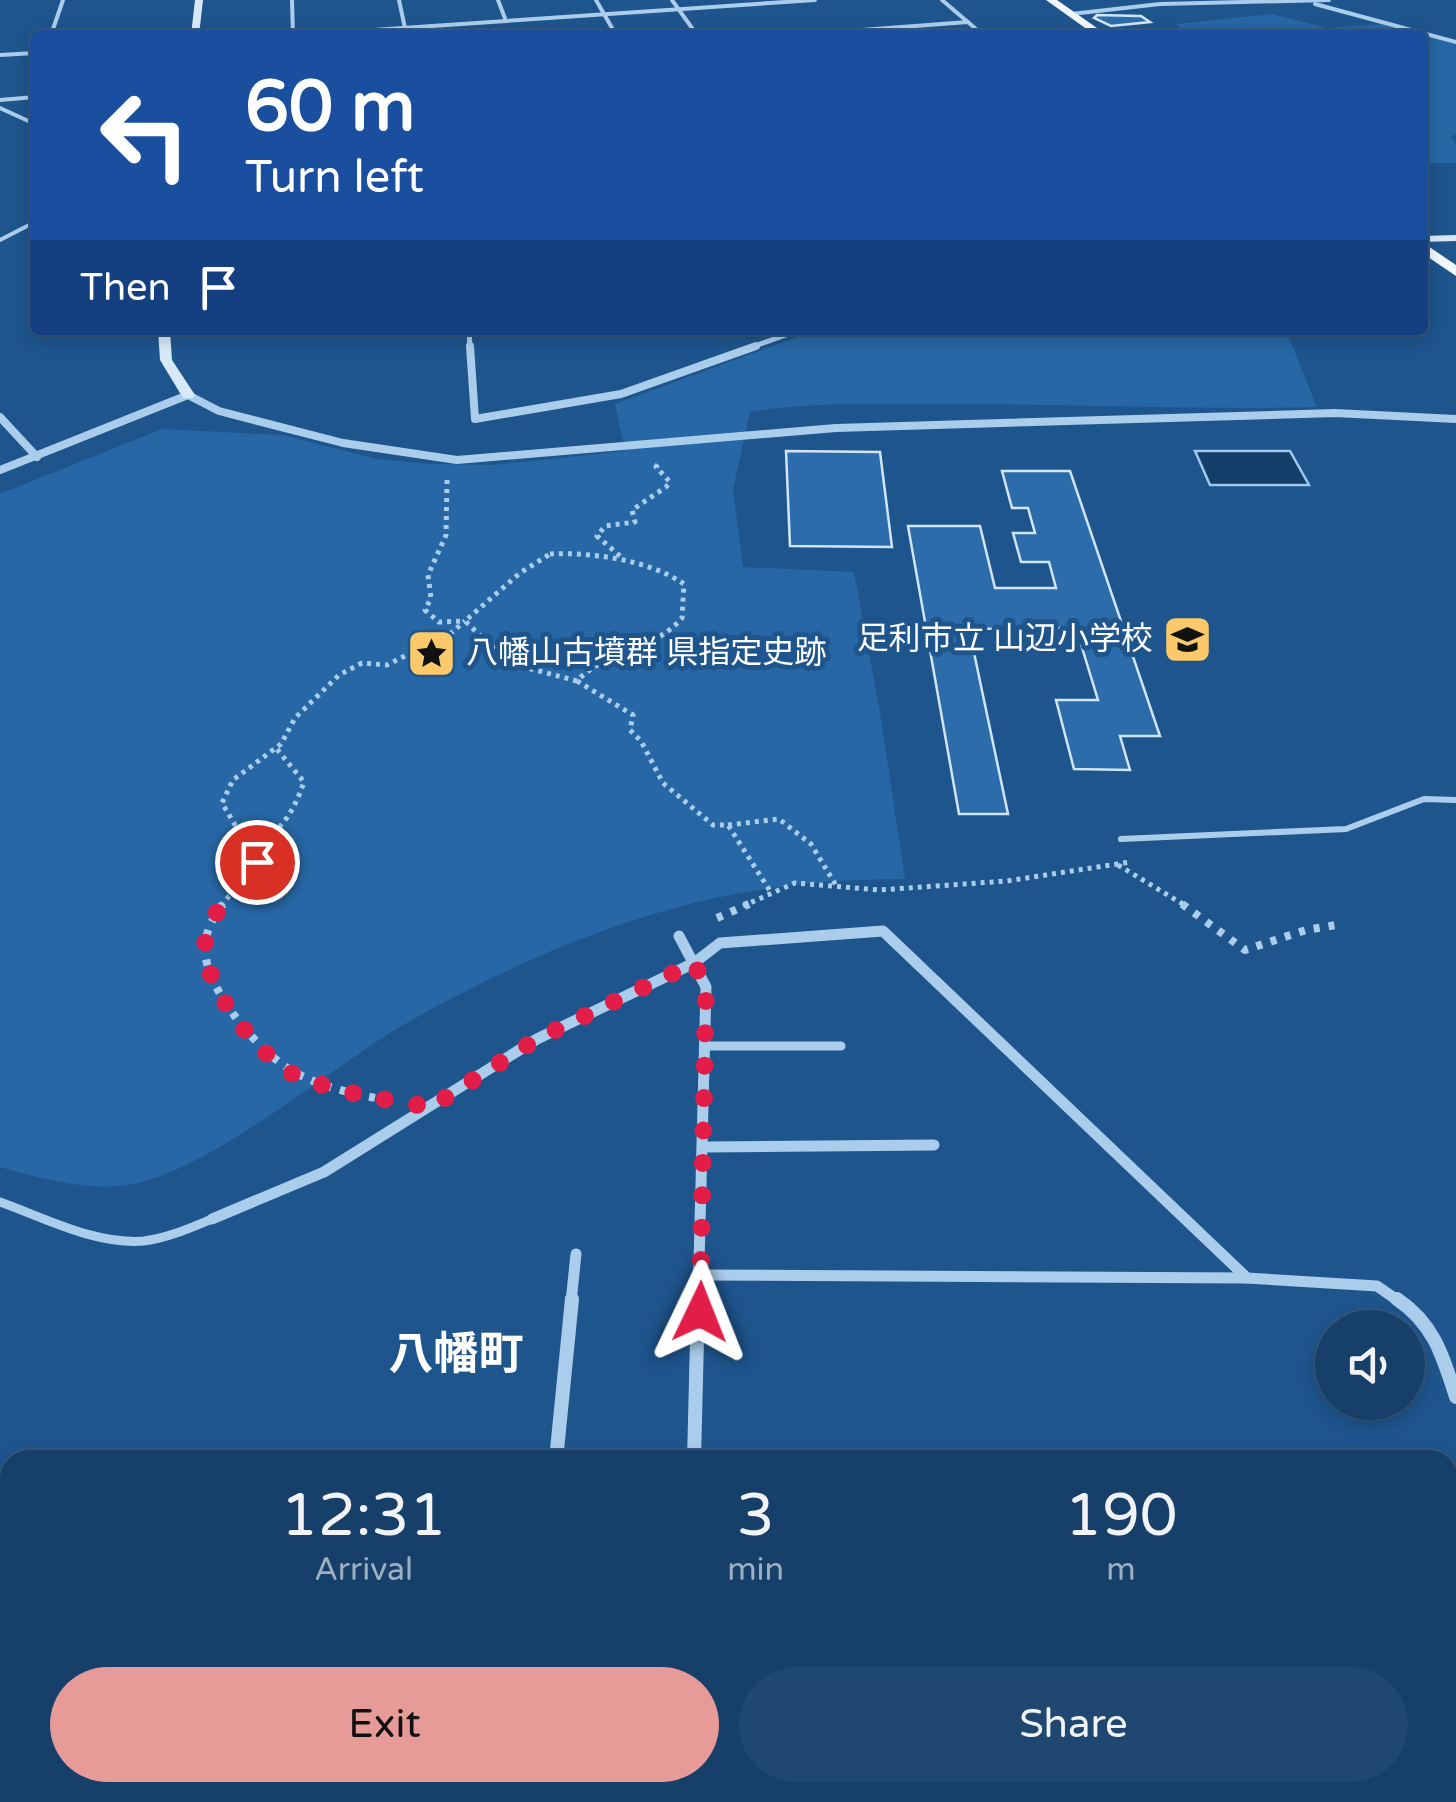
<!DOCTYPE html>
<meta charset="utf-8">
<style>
:root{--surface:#16406a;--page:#1f4770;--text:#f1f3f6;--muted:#9eafc1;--line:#35597e;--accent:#e69b98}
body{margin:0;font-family:"Varela Round","Noto Sans JP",sans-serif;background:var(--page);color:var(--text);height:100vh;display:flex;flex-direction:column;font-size:38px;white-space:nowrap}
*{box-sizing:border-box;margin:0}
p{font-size:32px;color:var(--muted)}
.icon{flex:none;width:55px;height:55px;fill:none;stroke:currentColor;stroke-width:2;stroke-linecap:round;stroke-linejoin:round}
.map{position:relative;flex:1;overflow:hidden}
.drawer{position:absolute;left:0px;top:1450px;width:1458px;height:352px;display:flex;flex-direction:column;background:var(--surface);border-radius:30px 30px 0 0;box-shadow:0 5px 15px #0003,0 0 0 2px var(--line)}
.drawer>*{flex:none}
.banner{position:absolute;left:30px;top:30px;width:1398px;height:305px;border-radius:10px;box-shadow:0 5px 15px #0003,0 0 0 2px var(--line);background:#1a4fa0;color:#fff;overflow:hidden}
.buttons{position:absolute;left:1315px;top:1310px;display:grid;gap:20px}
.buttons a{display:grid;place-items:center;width:110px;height:110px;border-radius:50%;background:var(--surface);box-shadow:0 5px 15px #0003,0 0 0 2px var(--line);font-size:50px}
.pin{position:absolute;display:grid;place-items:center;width:85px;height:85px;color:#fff;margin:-42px;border:5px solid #fff;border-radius:50%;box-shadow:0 2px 10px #0007}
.me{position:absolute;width:110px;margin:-55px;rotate:2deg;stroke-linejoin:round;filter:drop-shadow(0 0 8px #0008)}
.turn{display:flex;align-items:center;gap:35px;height:210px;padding:0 50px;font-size:45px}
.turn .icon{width:130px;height:130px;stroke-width:2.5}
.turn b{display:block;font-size:70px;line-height:85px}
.then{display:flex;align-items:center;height:95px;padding:0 50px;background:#0003;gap:20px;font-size:38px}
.eta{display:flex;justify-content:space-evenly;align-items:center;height:170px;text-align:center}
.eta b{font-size:60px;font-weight:600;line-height:70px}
.cta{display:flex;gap:20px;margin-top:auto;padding:20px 50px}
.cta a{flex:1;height:115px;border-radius:60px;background:var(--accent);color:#111;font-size:40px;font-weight:600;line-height:115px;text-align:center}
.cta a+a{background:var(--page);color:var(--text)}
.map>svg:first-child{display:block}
</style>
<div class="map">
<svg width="1456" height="1802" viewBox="0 0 1456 1802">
<rect width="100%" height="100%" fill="#1e558d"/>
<g fill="#2767a5">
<path d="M1272 14 1327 28 1383 24 1456 44V134L1451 137 1456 144V163H1423L1422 35H1188L1176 24Z"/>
<path d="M816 330H1286L1317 407C1192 410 1067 404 941 404 877 404 813 402 750 412L733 489 743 567 854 572 880 712 905 879C770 879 668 902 544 954 494 976 428 1009 382 1038 319 1079 198 1176 127 1185 85 1191 40 1178 0 1167V494L162 429 283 435 376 459 432 464 494 465 625 451 615 404Z"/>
</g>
<path fill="#143f6b" stroke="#9fc8ee" stroke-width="2.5" d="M1195 451H1290L1309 485H1210Z"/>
<g fill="#2d6caa" stroke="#d1e5f9" stroke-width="2.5">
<path d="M1097 15 1141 16 1150 22 1111 26 1094 18Z"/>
<path d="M786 451 880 452 892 547 790 546Z"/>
<path d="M1002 471H1070L1160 736H1120L1130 770 1074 769 1056 700H1098L1076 628 969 629 1008 814H959L908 526H980L995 588H1056L1049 562H1021L1013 533H1035L1028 508H1012Z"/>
</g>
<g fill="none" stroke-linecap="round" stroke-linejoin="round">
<g stroke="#abcdec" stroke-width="5" stroke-dasharray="4 5" stroke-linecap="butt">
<path d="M447 480 446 535 428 575 431 598 425 610 439 622 465 621"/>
<path d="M550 554C592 552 649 560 684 584L682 618C654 651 606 650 577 681L509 663 465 621 520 573Z"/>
<path d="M620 556 597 536 605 526 635 522 632 510 666 487 670 482 656 467 658 464"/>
<path d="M577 681 633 715 630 730 641 741 663 783 713 825H728L772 894"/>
<path d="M728 825 779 819 811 844 837 887"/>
<path d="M249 846C281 834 293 813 304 782L276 748"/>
<path d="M1118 865 1186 906"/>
<path d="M221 906 257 862 222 803 233 780 281 744 295 718 339 675 362 663 387 665 451 633 465 621"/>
<path d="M743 906 795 883 879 890 1007 881 1130 862"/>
</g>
<g stroke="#abcdec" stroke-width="8" stroke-dasharray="6 9" stroke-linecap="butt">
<path d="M223 904C214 916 206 930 205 946 203 988 261 1055 296 1073 326 1089 359 1095 392 1101"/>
<path d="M1182 904 1245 950 1306 930 1342 924"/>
<path d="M717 918 749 904"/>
</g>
<path stroke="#abcdec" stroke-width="4" d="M0 240 35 222"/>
<path stroke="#abcdec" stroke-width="6" d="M1121 839 1346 829 1424 799 1456 800"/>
<g stroke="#abcdec" stroke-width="9">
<path d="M705 1046H841"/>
<path d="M0 1202C45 1218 95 1245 144 1241 168 1238 190 1228 212 1219"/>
</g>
<g stroke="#abcdec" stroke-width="11">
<path d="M815 1792V1802"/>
<path d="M883 1792 884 1802"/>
</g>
<g stroke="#abcdec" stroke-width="4">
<path d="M292 0 293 35"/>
<path d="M399 0 405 28"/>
<path d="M498 0 506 21"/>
<path d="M596 0 616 35"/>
<path d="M672 0 697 35"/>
<path d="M942 0 983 35"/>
<path d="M1315 4 1456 42"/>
<path d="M1071 14 1160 4 1329 0"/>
<path d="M51 35 63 0"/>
<path d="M299 35 815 0"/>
<path d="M795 35 968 22"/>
<path d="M0 55 35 53"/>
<path d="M0 100 35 97"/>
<path d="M0 108 35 124"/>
</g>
<g stroke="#abcdec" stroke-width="5">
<path d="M469 330 470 348"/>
<path d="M749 348 800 330"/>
</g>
<g stroke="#abcdec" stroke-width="8">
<path d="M470 346 475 419 621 394 756 346"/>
<path d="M0 417 37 457"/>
<path d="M0 470 188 395 219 411 343 443 457 460 836 428 1335 413 1456 419"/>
</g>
<g stroke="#abcdec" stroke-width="11">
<path d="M679 936 706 987 698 1302"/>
<path d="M704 1147 934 1145"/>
<path d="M212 1219 324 1172 537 1039 694 963 720 943 883 931 1247 1278"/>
<path d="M701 1275 1247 1278 1377 1286 1400 1302"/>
<path d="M571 1302 576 1254"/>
</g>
<g stroke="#abcdec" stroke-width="14">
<path d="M1397 1299C1434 1324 1443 1356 1456 1397"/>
<path d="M556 1460 572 1299"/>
<path d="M694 1460 698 1299"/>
<path d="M1439 1792 1441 1802"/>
<path d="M520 1802 521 1792"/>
</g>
<g fill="#d7e8f9" fill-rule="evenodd">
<path d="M195 0H203L199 35H191Z"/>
<path d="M1456 235V241L1422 242V236Z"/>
<path d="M158 330H170L172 360 195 395 193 398H183L160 360Z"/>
<path d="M0 1575 10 1576V1606L0 1605Z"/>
<rect x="1448" y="1579" width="8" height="30"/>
</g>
<g fill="#f1f7ff" fill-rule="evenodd">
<path d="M1046 0H1057L1107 35H1095Z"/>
<path d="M1422 242 1456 265V276L1422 253Z"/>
</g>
</g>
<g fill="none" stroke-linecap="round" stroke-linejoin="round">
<path stroke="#e11d48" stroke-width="18" stroke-dasharray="0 32.4" d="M257 862C238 886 214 907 206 938 196 980 263 1063 301 1078 323 1086 351 1093 375 1098 392 1101 412 1101 428 1109L537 1039 694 963 706 988 700 1312"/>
</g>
<defs>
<symbol id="school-square" viewBox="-11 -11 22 22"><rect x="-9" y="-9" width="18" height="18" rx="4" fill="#fbc96a" stroke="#1e558d"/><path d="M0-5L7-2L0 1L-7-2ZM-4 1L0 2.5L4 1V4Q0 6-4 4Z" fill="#111"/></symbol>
<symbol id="sight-square" viewBox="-11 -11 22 22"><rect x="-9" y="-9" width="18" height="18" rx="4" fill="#fbc96a" stroke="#1e558d"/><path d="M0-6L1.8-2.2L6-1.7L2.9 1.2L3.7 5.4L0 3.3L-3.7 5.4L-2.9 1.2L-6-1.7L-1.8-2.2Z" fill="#111"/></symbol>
</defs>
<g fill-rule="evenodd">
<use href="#school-square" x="1160" y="612" width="55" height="55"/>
<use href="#sight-square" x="404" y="626" width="55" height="55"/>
</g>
<g text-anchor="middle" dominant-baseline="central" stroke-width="10" stroke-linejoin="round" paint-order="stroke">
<g font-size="32" fill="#fff" stroke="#1e558d" text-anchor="end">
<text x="1153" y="639">足利市立 山辺小学校</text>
<text x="466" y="653" text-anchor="start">八幡山古墳群 県指定史跡</text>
</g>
<g font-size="45" font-weight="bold" fill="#fff" stroke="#1e558d">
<text x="456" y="1355">八幡町</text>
</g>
</g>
</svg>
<div class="buttons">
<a><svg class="icon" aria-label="sound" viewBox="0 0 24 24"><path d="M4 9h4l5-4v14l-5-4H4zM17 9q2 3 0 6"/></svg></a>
</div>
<div class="pin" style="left:257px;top:862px;background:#d93025"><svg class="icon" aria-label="arrive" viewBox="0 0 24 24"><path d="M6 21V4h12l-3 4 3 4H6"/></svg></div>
<svg class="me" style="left:700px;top:1312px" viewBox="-20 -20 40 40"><path d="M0-17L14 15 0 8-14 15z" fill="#e11d48" stroke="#fff" stroke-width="4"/></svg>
<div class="banner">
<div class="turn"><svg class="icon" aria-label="left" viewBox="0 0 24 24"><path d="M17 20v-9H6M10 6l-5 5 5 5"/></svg><div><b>60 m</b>Turn left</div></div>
<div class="then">Then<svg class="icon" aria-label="arrive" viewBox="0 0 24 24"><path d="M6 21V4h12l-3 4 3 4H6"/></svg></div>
</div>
<section class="drawer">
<div class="eta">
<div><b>12:31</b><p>Arrival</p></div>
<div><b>3</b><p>min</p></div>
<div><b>190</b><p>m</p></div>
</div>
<div class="cta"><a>Exit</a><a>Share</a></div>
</section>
</div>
